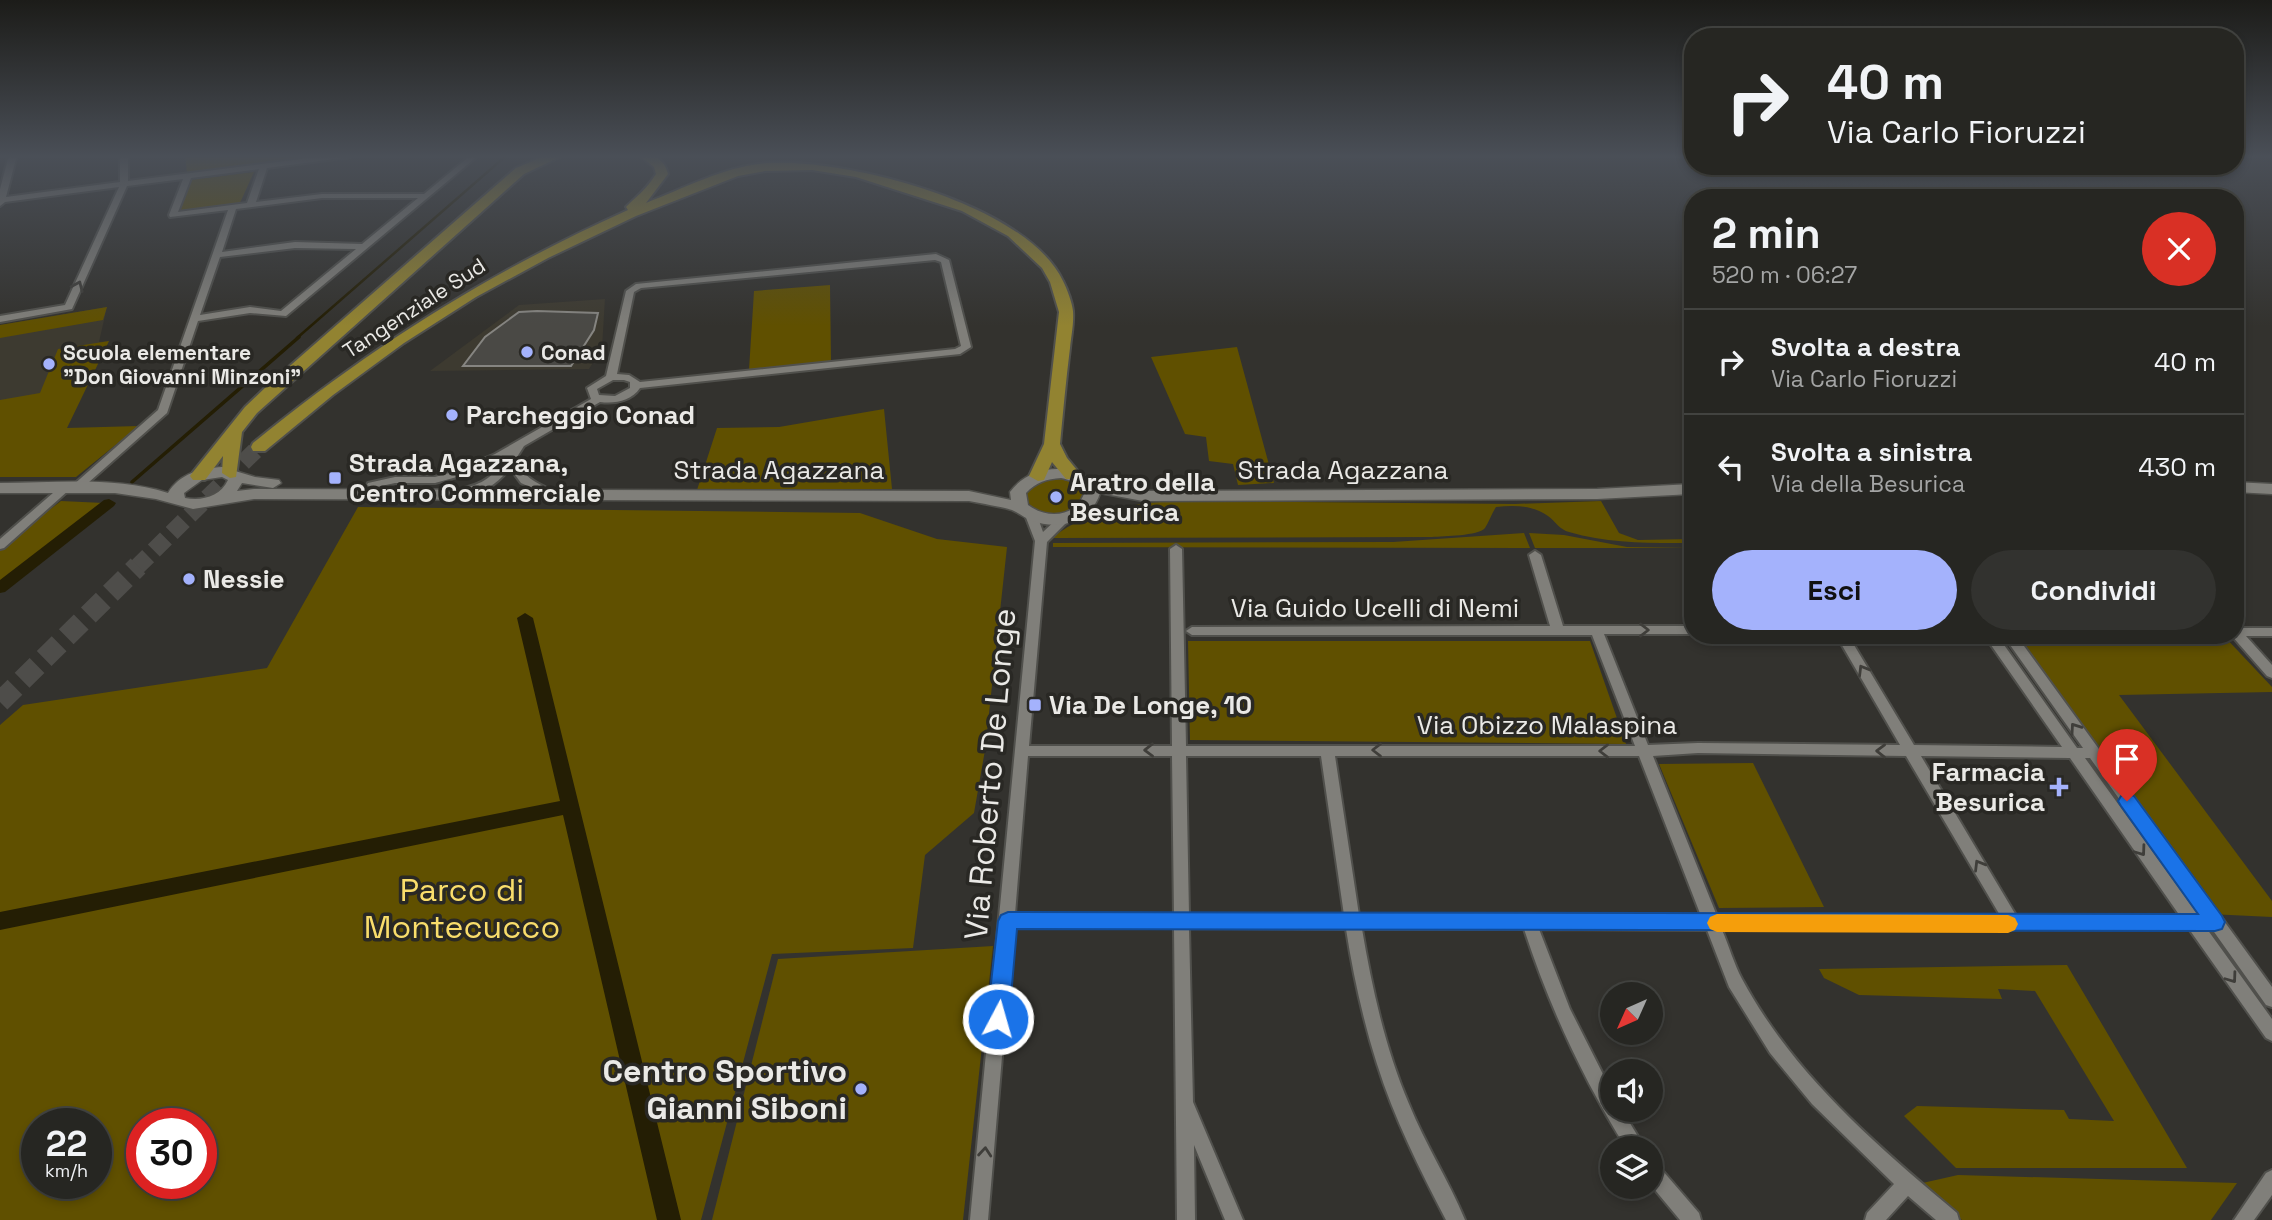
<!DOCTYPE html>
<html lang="it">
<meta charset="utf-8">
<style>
:root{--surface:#262622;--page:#32322f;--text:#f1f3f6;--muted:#a4a5a5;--line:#424340;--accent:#a4b2fc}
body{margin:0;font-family:"Space Grotesk",sans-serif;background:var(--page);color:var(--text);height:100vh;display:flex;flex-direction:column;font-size:26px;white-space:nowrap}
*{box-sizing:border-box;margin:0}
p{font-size:23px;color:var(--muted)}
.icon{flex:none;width:38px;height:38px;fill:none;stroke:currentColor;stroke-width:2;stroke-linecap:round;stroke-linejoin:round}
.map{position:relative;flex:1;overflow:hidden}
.sheet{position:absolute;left:1684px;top:189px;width:560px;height:455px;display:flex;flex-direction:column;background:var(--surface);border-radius:28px;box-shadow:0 4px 10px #0003,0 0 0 2px var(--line)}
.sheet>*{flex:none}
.top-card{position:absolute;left:1684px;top:28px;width:560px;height:147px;border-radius:28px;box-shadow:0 4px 10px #0003,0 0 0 2px var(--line);background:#262622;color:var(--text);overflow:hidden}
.needle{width:46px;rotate:225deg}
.controls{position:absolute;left:1600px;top:982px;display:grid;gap:14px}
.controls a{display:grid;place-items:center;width:63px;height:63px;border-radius:50%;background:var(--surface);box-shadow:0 4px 10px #0003,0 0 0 2px var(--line);font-size:35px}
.speed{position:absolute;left:21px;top:1108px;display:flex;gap:14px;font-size:35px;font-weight:700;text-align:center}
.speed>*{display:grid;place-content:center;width:91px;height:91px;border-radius:50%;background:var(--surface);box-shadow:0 4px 10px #0003,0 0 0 2px var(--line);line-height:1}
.speed small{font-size:18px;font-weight:400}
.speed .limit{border:10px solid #d22;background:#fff;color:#111}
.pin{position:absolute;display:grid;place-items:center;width:60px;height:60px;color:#fff;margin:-72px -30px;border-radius:50% 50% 50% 0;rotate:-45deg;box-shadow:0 0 7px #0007}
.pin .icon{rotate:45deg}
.me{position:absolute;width:77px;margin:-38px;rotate:6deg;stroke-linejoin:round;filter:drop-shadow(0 0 5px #0008)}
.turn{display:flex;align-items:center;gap:24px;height:147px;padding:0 28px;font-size:32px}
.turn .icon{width:91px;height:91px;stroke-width:2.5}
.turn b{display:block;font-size:49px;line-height:60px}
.round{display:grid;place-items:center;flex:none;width:74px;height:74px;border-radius:37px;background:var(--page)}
.overview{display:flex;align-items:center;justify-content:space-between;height:119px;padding:0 28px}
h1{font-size:42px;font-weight:700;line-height:52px}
.action{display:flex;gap:14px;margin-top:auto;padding:14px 28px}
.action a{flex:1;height:80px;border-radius:42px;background:var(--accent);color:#111;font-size:28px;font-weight:700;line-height:80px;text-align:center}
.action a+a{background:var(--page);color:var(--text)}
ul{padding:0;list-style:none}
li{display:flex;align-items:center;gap:21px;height:105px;padding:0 28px;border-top:2px solid var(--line)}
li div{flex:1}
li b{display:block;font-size:26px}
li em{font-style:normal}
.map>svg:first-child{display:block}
</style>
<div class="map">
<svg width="2272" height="1220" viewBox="0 0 2272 1220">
<rect width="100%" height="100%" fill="#33322e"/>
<g fill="#3d3a30">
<path d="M605 299 602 348 589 369 430 371 519 305Z"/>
<path d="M107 307 99 342 109 341 88 385 0 401V325Z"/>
</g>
<g fill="#605000" fill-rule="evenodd">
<path d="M185 155H326L187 173Z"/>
<path d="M254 172 239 205 177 213 189 180Z"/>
<path d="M830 285 831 362 749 370 754 291Z"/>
<path d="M107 307 103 320 0 338V325Z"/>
<path d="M109 341 67 428 139 426 76 477H0V400L40 393 58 349Z"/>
<path d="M1237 347 1274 483 1238 485 1233 464 1209 461 1206 437 1185 434 1151 357Z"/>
<path d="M884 409 892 489 697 490 717 428 779 427Z"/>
<path d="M1057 478 1075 482 1085 492 1081 504C1065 514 1050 518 1032 508L1025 497C1029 482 1044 480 1057 478Z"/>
<path d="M61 501 104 503 0 581V547Z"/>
<path d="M1176 501 1515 504 1601 501 1619 533 1638 540 1692 539V543C1650 543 1610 544 1569 532 1560 530 1555 521 1548 516 1532 505 1514 505 1496 507 1492 513 1489 522 1485 528 1478 536 1444 536 1432 537L1052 538C1086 510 1134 503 1176 501Z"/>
<path d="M358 507 860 513 937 539 1007 547 985 750 974 813 925 855 913 948 772 954 701 1220H0V725L23 705 267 668ZM37 1124H96V1183H37ZM142 1124H201V1183H142Z"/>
<path d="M1524 533 1530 548 1053 547V543L1393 542Z"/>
<path d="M1529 533 1564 535 1627 547 1692 548H1535Z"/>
<path d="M2009 635H2223L2272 687V692L2119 695 2272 901V917L2209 914Z"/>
<path d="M1188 641H1590L1626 744 1190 740Z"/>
<path d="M1753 763 1824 907 1719 908 1659 764Z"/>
<path d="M993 946 963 1220H712L778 959Z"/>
<path d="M2067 965 2187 1168H1956L1904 1116 1917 1106 2064 1110 2069 1119 2114 1121 2035 991 1998 989 2002 999 1859 995 1824 978 1819 969Z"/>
<path d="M1958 1175 2237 1183 2211 1220H1962L1918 1184Z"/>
</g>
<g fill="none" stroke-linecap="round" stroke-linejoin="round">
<path stroke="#241e04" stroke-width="2.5" d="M297 338 507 155"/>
<path stroke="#241e04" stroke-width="3.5" d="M132 482 299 337"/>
<g fill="#241e04" fill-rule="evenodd">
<path d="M109 499 116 503 114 506 5 592 0 593V580L104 500Z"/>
<path d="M525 613 533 618 681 1220H657L563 815 0 930V912L560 801 517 618Z"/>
</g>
</g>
<path fill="#4a4945" stroke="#868581" stroke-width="2" d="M537 311 598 313 594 330 571 366H463L485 337 519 312Z"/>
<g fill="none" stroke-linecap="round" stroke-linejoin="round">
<path stroke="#4e4d4a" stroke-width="17" stroke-dasharray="17 8" stroke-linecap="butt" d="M136 568 259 447"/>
<path stroke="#4e4d4a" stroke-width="21" stroke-dasharray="21 10" stroke-linecap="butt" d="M0 702 138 566"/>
<defs>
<g id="street">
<path d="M9 155H17L6 197 120 182V155H128V181L333 155H354L350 157 267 168 256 202 322 194H424L471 155H479L286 316 250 313 198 321 167 413 80 490 76 491 71 488 72 486 158 410 228 210 170 217 169 215 183 179 127 186 72 309 0 322V316L65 305 119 187 5 202 0 206V189ZM259 169 247 203 178 212 191 178ZM322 198H418L362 244 295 242 222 252 236 209ZM295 248 356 249 281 311 250 307 200 315 220 257Z"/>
<path d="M936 254 949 260 971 347 960 354 640 388C631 401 615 404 600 402L524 446 517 457C521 473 530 480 545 487L546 489 541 492 521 483 510 468C497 484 482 496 460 493L459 491 460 489C484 484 493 477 507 456L464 475 435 483H395L372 488 367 485 368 483 395 477H435L456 471 495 454 591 399 587 388 606 376 626 291 636 284ZM935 260 941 262 961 346 955 349 640 382 629 375 617 374 634 292 641 288ZM613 380H624L630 382V388L615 396 599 395 597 389Z"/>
<path d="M65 485 70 488 69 490 4 548 0 549V539L61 486Z"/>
<path d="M1031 511 1037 515 1043 532 1060 516 1064 515 1070 519 1047 542 1029 746H1172L1170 549 1176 545 1182 549 1186 746H1635L1592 635H1192L1186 631 1192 627 1550 626 1529 555 1535 551 1541 555 1563 626H1692V634H1604L1648 745 1698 743 1900 745 1836 635H1848L1914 745 2062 747 1984 635H1997L2077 748H2083L2003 635H2016L2272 987V1007L2266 1005 2212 929H2207L2272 1019V1041L2266 1038 2189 929 1722 930C1729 946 1734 964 1742 979 1793 1074 1876 1145 1957 1213L1959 1220H1936L1908 1196 1886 1220H1865L1867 1213 1894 1184 1812 1104 1770 1053 1729 987 1707 930 1539 929 1570 1009 1612 1092V1110H1622L1645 1148H1626C1583 1079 1549 1006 1524 929H1362C1372 988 1385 1048 1409 1104 1425 1144 1449 1181 1465 1220H1446C1420 1170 1394 1118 1377 1064 1363 1020 1353 974 1346 929L1189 928 1193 1102 1243 1220H1225L1194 1145 1195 1220H1177L1174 928H1013L988 1220H970L1035 541 1025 515ZM1698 753 1906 756 2001 917 1717 916 1653 756ZM1028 756H1172L1174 915 1015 914ZM1186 756H1321L1344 915H1189ZM1335 756H1639L1701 916 1359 915ZM1921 756 2070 758 2180 916 2017 917ZM2085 758H2090L2202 915H2198Z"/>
<path d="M2235 628H2272V636H2246L2272 665V678L2267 676 2231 635H2235Z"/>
<path d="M1650 1160 1656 1163 1699 1213 1701 1220H1680L1650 1184Z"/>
<path d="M2272 1170V1195L2254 1220H2234L2266 1173Z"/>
</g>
<g id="secondary">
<path d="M222 467 255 477 279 480 281 483 273 488 242 483 237 491 254 489 969 491 1011 500 1010 492C1026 470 1055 464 1080 473 1086 476 1089 480 1093 483 1104 488 1131 489 1143 491L1597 489 1692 484V494L1597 499 1143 501 1100 493C1091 523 1059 530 1032 521 1025 518 1019 513 1012 510 999 506 983 504 969 501L254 499 193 509 156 499 115 493H0V483C55 483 115 476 168 493 179 474 201 468 222 467ZM222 477 228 480C220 497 202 501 185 498L184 493 202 480ZM1061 478C1071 480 1080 484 1084 494 1074 518 1047 519 1028 505L1026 493C1036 482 1047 479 1061 478Z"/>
<path d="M2235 482 2272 484V494L2235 492Z"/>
</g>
<g id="primary">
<path d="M547 155H564L524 174 257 413 242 432 236 477 230 478 222 473 223 456 205 480H193L190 476 193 472 245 407 267 386 516 168Z"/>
<path d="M639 155C654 155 664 158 668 174L646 203C685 188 726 166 768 163 846 158 1027 204 1063 281 1067 289 1072 302 1073 311 1074 323 1071 337 1070 348 1066 380 1063 412 1060 444L1067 458 1081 475 1078 479H1066L1052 462 1044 480 1038 481 1029 476 1044 444 1059 312 1050 282 1042 268 1008 236 962 211 856 177 812 170 765 171 738 176 636 216 548 258 476 297 404 343 333 395 265 451H253L251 447 253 443C374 345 486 274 628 210L626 207C639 194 645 191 656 174L654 167Z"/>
</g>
</defs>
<use href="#street" stroke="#50504c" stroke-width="4"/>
<use href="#secondary" stroke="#50504c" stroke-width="3"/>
<use href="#primary" stroke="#50504c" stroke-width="4"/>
<use href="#street" fill="#807f7a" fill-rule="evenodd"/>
<use href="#secondary" fill="#807f7a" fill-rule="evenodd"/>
<use href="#primary" fill="#928331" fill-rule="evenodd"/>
</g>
<defs><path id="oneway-chevron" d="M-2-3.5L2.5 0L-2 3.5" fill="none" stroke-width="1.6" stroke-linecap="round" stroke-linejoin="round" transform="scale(1.75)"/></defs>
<g stroke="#3f3e3a">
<use href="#oneway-chevron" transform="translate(78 286) rotate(-66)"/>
<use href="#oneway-chevron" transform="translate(1644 630)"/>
<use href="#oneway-chevron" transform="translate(1863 670) rotate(-121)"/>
<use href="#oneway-chevron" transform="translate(2075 728) rotate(-125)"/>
<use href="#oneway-chevron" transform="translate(1149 750) rotate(179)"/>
<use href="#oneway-chevron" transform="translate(1377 750) rotate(-180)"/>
<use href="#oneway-chevron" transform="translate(1604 751) rotate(-180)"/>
<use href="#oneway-chevron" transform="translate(1881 751) rotate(-179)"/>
<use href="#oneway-chevron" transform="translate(2141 851) rotate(54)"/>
<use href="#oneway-chevron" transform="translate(1979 865) rotate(-121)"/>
<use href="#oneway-chevron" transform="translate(2232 978) rotate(54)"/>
<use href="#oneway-chevron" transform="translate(985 1152) rotate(-85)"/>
</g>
<linearGradient id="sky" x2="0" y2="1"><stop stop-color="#1c1c19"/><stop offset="0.48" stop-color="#4a4f57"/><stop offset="1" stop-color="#4a4f57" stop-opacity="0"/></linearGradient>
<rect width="2272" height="326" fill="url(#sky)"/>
<path fill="#1a73e8" stroke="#114b97" stroke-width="2" d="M2127 793 2134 796 2222 916 2225 922 2222 929 2215 931 1017 929 1009 1019 1006 1026 998 1029 990 1026 987 1019 998 921 1001 915 1008 912 2198 914 2121 806 2118 801 2121 796Z"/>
<path fill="#f59e0b" d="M1717 914 2008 915 2015 918 2018 924 2015 930 2008 933 1717 932 1710 929 1707 923 1710 917Z"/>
<g fill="#a4b2fc" stroke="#292824" stroke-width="2.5">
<circle cx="527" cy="352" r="7"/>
<circle cx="49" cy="364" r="7"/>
<circle cx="452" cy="415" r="7"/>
<rect x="328" y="471" width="14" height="14" rx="3.5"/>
<circle cx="1056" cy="497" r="7"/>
<circle cx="189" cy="579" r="7"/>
<rect x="1028" y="698" width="14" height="14" rx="3.5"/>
<path d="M2055.5 776.5h7v7h7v7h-7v7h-7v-7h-7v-7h7z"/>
<circle cx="861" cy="1089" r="7"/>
</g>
<g text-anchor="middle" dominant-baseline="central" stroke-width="7" stroke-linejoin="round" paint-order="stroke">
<g font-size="21" fill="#eae9e6" stroke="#292824">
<text transform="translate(414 308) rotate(-33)">Tangenziale Sud</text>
</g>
<g font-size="21" font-weight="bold" fill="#eae9e6" stroke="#292824" text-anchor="start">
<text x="63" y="352">Scuola elementare<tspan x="63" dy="24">"Don Giovanni Minzoni"</tspan></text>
<text x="541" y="352">Conad</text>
</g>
<g font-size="26" font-weight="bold" fill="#eae9e6" stroke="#292824" text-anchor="start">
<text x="466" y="415">Parcheggio Conad</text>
<text x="349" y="463">Strada Agazzana,<tspan x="349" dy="30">Centro Commerciale</tspan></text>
<text x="1070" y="482">Aratro della<tspan x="1070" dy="30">Besurica</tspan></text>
<text x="203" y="579">Nessie</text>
<text x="1049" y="705">Via De Longe, 10</text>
<text x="2045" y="772" text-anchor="end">Farmacia<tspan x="2045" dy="30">Besurica</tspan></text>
</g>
<g font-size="26" fill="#eae9e6" stroke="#292824">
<text x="779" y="470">Strada Agazzana</text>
<text x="1343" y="470">Strada Agazzana</text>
<text x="1375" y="608">Via Guido Ucelli di Nemi</text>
<text x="1547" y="725">Via Obizzo Malaspina</text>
</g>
<g font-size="32" fill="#eae9e6" stroke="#292824">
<text transform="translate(990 774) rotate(-85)">Via Roberto De Longe</text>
</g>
<g font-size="32" fill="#f9dd6b" stroke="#292824">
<text x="462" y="890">Parco di<tspan x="462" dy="37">Montecucco</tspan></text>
</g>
<g font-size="32" font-weight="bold" fill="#eae9e6" stroke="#292824" text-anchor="end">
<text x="847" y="1071">Centro Sportivo<tspan x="847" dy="37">Gianni Siboni</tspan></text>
</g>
</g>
</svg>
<div class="controls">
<a><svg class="needle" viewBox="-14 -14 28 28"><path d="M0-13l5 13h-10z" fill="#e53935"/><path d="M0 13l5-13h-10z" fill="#a4a5a5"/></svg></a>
<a><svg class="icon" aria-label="sound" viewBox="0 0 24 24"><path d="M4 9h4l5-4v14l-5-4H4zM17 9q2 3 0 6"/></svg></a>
<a><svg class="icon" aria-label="layers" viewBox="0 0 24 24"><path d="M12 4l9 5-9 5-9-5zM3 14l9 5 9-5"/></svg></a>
</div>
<div class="speed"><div>22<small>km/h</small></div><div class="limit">30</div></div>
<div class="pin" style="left:2127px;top:801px;background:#d93025"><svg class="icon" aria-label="arrive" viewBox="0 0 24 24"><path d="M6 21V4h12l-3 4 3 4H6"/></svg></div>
<svg class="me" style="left:998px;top:1019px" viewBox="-20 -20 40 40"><circle r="17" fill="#1a73e8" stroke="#fff" stroke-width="3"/><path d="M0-11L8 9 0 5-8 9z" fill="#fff"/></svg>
<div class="top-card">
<div class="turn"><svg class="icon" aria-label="right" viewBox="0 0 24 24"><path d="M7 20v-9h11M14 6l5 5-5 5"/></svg><div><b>40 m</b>Via Carlo Fioruzzi</div></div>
</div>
<section class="sheet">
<div class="overview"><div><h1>2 min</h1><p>520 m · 06:27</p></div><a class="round" style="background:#d93025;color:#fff"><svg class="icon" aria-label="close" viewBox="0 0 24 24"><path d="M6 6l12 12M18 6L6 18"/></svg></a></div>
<ul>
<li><svg class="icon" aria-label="right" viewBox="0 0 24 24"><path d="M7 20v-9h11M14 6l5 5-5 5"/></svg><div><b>Svolta a destra</b><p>Via Carlo Fioruzzi</p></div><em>40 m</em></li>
<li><svg class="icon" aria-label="left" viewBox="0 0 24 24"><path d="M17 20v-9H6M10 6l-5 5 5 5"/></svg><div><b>Svolta a sinistra</b><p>Via della Besurica</p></div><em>430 m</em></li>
</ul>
<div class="action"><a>Esci</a><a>Condividi</a></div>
</section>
</div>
